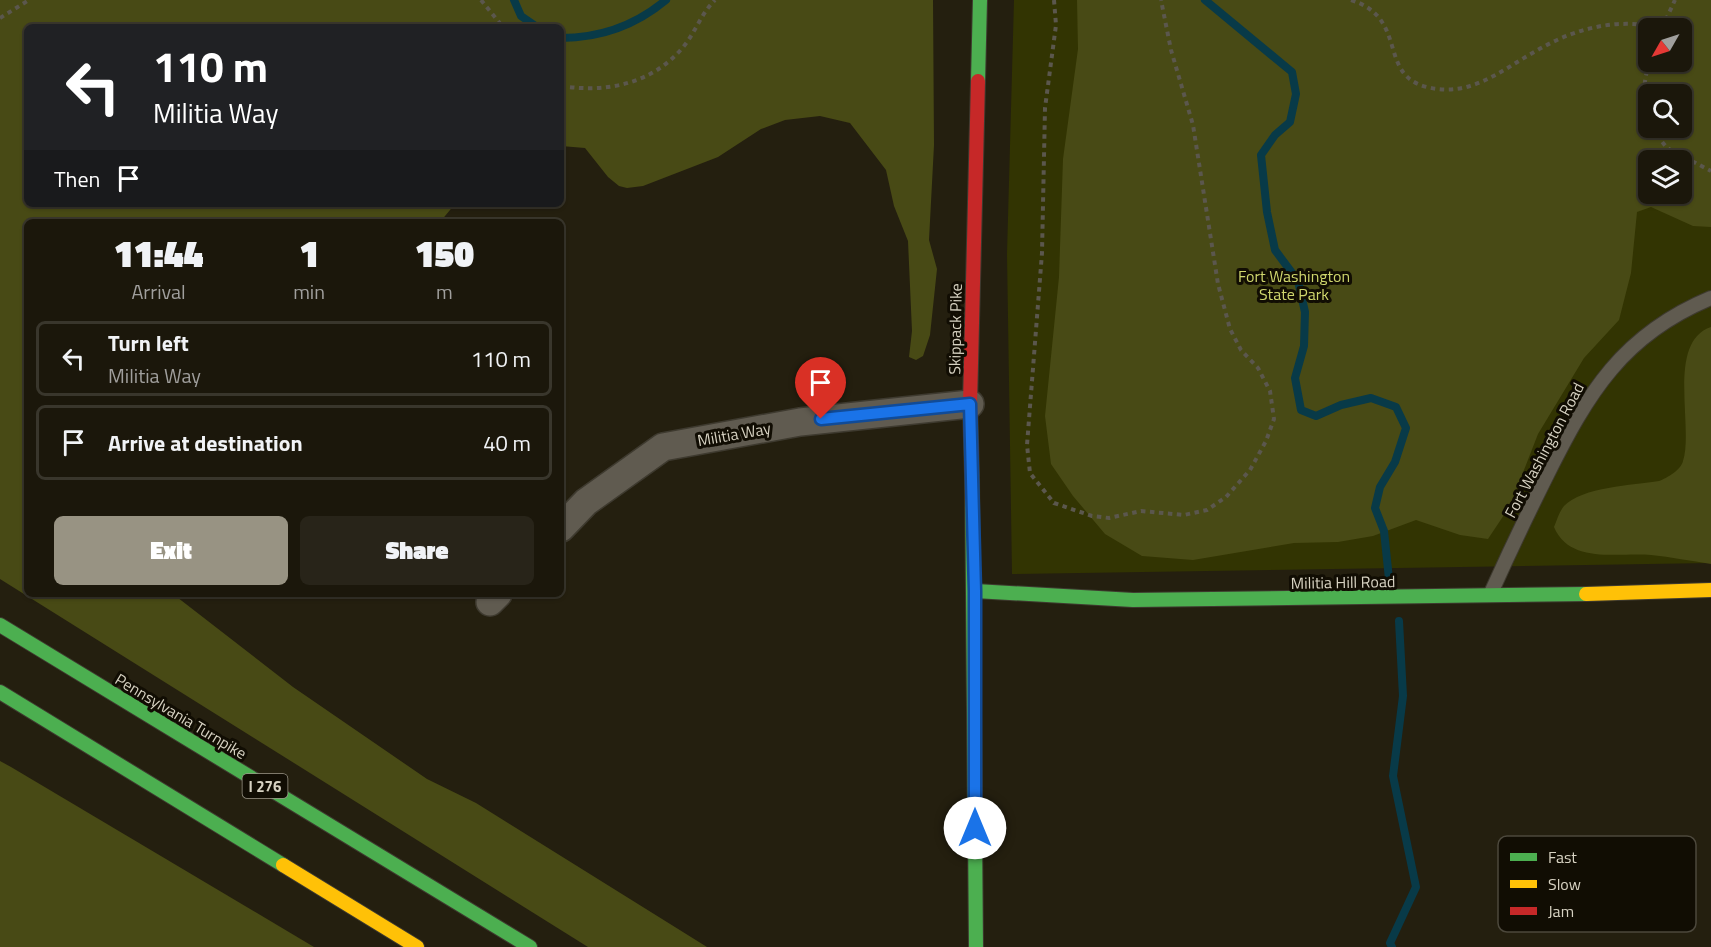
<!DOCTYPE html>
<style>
:root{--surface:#1b170b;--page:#282419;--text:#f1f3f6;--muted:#a09f9d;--line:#39362c;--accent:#989383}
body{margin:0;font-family:"Titillium Web",sans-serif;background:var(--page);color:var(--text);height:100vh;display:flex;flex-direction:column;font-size:22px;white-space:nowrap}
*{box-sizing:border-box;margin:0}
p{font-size:20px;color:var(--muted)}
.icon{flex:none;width:33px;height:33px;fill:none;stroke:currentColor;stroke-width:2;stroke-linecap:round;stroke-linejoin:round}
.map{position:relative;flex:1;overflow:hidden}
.details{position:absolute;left:24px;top:219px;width:540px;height:378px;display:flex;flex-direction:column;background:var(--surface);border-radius:9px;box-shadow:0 2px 4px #0004,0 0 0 2px var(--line)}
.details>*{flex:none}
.top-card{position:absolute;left:24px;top:24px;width:540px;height:183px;border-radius:9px;box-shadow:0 2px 4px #0004,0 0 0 2px var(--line);background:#202124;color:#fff;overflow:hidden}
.needle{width:39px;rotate:231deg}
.controls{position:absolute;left:1638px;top:18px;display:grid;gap:12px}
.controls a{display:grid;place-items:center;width:54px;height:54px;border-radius:9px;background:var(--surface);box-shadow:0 2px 4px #0004,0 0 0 2px var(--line);font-size:30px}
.pin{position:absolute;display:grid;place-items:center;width:51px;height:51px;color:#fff;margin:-62px -26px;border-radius:50% 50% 50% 0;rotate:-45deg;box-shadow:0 0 6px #0007}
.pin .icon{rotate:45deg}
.me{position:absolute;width:66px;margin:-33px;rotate:0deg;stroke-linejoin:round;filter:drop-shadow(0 0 4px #0008)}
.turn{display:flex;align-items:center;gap:21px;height:126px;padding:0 30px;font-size:27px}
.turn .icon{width:78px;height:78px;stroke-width:2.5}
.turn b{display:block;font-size:42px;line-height:51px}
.then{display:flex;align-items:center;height:57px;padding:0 30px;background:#0003;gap:12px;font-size:22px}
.eta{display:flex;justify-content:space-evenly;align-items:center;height:102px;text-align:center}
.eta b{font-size:36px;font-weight:800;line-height:42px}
.cta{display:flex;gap:12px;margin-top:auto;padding:12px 30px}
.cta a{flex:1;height:69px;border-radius:9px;background:var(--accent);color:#fff;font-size:24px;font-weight:800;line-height:69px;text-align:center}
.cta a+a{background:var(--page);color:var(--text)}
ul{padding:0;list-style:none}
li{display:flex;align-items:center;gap:18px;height:75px;margin:0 12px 9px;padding:0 18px;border:3px solid var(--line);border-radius:9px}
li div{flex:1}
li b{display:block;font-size:22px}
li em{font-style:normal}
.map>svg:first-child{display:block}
</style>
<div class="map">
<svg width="1711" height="947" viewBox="0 0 1711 947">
<rect width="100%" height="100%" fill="#241f0f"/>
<path fill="#323402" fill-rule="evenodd" d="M1014 0H1711V563L1012 574 1007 254ZM1648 28H1682V62H1648ZM1648 94H1682V128H1648ZM1648 160H1682V194H1648Z"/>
<g fill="#484a15" fill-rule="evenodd">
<path d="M0 0H933L934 145 929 240 937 269 930 335 923 356 916 360 909 357 912 331 908 241 894 206 886 170 850 123 820 116 785 120 761 129 718 157 643 186 627 188 619 186 608 177 585 148 561 146V27H27V204H455L440 222H27V594H173L293 687 427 779 476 803 707 947H588L0 579Z"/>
<path d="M1077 0H1711V227L1693 226 1651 207 1637 212 1631 273 1619 320 1584 358 1538 434 1510 506 1488 539 1460 535 1416 520 1373 536 1338 542 1294 543 1193 560 1142 556 1105 534 1073 496 1051 464 1045 416 1059 277 1063 159 1078 49ZM1682 28V62H1648V28ZM1648 94H1682V128H1648ZM1682 160V194H1648V160Z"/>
<path d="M1711 327V564C1691 561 1671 557 1651 555 1619 552 1570 565 1554 527 1557 520 1559 512 1564 506 1582 487 1633 485 1659 481 1667 478 1681 470 1683 461 1694 427 1666 342 1711 327Z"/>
<path d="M0 761 11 767 314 947H0Z"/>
</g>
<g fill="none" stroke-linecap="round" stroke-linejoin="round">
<g stroke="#083a48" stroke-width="8">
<path d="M514 0 521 16 537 27"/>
<path d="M1205 0 1292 72 1296 94 1290 122 1275 135 1261 155 1267 212 1275 250 1298 281 1305 312 1304 346 1295 378 1301 410 1316 416 1341 405 1371 398 1396 407 1406 428 1395 462 1380 487 1375 508 1384 531 1389 579"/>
<path d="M561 38C600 38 636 25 666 0"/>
<path d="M1392 947 1390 943 1416 887 1393 776 1403 696 1399 621"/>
</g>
<defs>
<path id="lane" d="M1490 595C1508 555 1527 515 1547 475 1588 393 1622 335 1711 298"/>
<g id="street">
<path d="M561 528 586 502 663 447 800 422 970 404"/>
<path d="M490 602 498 594"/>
</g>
<g id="fast">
<path d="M978 81 980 0"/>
<path d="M972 476 976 947"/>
<path d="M975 591 1133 600 1586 594"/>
<path d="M0 625 530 947"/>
<path d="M0 692 283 865"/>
</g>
<g id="slow">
<path d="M1586 594 1711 590"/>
<path d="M283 865 417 947"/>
</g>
<path id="jam" d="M972 476 970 404 978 81"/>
</defs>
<use href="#lane" stroke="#3e3a2f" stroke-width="16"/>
<use href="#street" stroke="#3e3a2f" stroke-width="30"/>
<use href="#fast" stroke="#3e3a2f" stroke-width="16"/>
<use href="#slow" stroke="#3e3a2f" stroke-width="16"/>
<use href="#jam" stroke="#3e3a2f" stroke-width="16"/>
<g stroke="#5b574d" stroke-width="4" stroke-dasharray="4.5 4.5" stroke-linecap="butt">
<path d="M481 0 503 27"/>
<path d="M1054 0 1056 25 1045 108 1042 253 1027 445 1030 473 1054 503 1092 516 1109 518 1141 511 1184 515 1207 510 1226 497 1250 470 1266 441 1274 419 1270 391 1258 368 1241 350 1230 329 1218 284 1193 125 1171 50 1161 0"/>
<path d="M1351 0C1409 18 1377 75 1427 87 1470 98 1500 71 1536 51 1573 29 1617 17 1659 28"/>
<path d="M0 18 29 0"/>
<path d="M1662 28 1675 0"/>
<path d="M561 86C607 93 653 84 684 46 696 31 701 14 715 0"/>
<path d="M1648 120C1642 102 1643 80 1650 62"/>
<path d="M1651 128 1667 148 1711 171"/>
</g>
<use href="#lane" stroke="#605b50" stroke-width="14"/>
<use href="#street" stroke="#605b50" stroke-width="27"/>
<use href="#fast" stroke="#4caf50" stroke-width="14"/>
<use href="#slow" stroke="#ffc107" stroke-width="14"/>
<use href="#jam" stroke="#c62828" stroke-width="14"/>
</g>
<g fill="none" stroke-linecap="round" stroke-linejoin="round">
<defs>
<path id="route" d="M821 419 970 404 975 591V828"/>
</defs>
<use href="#route" stroke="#114b97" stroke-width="15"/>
<use href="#route" stroke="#1a73e8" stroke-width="10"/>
</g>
<g text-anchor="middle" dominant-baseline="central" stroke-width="6" stroke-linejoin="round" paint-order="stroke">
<rect fill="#110d03" stroke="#9c9789" stroke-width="1.5" x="242.5" y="774" width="45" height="24" rx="4.5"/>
<g font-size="15" font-weight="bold" fill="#d7d2c2">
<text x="265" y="786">I 276</text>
</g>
<g font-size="16" fill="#cfd66d" stroke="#110d03">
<text x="1294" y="276">Fort Washington<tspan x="1294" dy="18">State Park</tspan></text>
</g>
<g font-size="16" fill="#d7d2c2" stroke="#110d03">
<text transform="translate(955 329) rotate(-89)">Skippack Pike</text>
<text transform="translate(734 434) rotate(-10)">Militia Way</text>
<text transform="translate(1544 450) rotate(-62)">Fort Washington Road</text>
<text transform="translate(1343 582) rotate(-1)">Militia Hill Road</text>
<text transform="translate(181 716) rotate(31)">Pennsylvania Turnpike</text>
</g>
</g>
<rect x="1498" y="836" width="198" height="96" rx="9" fill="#110d03" stroke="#4c483c" stroke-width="1.5"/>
<rect x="1510" y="853" width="27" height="8" fill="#4caf50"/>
<rect x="1510" y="880" width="27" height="8" fill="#ffc107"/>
<rect x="1510" y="907" width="27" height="8" fill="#c62828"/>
<g font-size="16" fill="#d7d2c2">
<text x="1548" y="863">Fast</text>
<text x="1548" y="890">Slow</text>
<text x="1548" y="917">Jam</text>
</g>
</svg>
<div class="controls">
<a><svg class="needle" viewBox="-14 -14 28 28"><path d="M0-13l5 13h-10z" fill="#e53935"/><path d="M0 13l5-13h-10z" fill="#a09f9d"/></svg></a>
<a><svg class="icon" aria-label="search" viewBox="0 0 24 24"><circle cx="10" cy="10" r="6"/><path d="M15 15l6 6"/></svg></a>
<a><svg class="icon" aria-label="layers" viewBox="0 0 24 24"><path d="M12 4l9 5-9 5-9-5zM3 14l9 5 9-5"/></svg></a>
</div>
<div class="pin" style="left:821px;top:419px;background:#d93025"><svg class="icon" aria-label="arrive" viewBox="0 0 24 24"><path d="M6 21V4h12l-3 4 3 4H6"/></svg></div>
<svg class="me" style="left:975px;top:828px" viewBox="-20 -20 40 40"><circle r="19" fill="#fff"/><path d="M0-13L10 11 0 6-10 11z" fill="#1a73e8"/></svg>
<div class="top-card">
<div class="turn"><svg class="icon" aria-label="left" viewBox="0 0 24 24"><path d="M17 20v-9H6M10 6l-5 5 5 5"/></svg><div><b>110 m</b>Militia Way</div></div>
<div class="then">Then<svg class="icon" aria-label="arrive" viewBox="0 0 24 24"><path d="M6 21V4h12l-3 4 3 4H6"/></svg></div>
</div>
<section class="details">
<div class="eta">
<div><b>11:44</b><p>Arrival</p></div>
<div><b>1</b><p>min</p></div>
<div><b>150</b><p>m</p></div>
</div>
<ul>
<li><svg class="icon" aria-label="left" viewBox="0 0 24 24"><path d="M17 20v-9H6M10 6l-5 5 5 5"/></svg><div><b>Turn left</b><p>Militia Way</p></div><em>110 m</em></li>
<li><svg class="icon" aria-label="arrive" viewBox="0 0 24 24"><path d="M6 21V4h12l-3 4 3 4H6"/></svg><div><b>Arrive at destination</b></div><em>40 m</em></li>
</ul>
<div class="cta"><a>Exit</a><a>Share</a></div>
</section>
</div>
